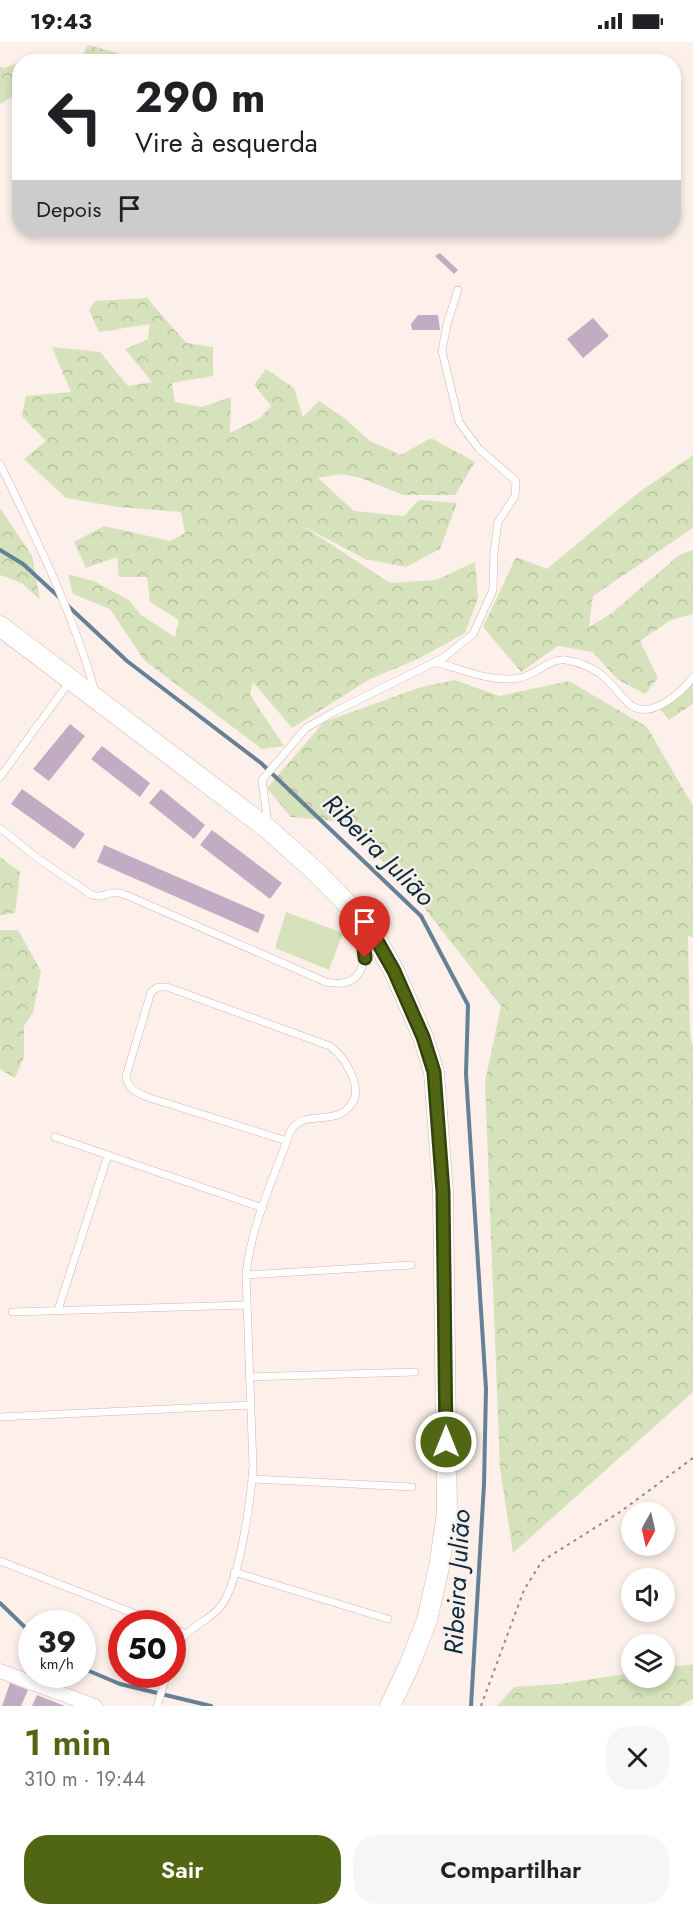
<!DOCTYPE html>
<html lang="pt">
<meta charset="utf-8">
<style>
:root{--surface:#fff;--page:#f6f6f6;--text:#202124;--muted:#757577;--accent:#506612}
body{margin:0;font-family:Jost,sans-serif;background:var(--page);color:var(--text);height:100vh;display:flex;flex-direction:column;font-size:22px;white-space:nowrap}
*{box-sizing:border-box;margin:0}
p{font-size:20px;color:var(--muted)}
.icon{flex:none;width:33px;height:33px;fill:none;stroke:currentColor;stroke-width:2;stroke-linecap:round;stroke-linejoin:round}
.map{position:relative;height:1664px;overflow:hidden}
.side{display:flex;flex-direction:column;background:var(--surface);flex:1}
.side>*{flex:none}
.hud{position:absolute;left:12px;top:12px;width:669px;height:183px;border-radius:24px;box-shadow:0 3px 9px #0003;background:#fff;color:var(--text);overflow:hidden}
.needle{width:39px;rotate:188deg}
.buttons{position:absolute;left:621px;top:1460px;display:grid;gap:12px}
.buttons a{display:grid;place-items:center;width:54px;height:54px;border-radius:50%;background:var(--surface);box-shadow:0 3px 9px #0003;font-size:30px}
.speed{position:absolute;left:18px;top:1568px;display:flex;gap:12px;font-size:30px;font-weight:700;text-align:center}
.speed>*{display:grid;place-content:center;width:78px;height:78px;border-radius:50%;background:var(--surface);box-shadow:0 3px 9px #0003;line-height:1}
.speed small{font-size:15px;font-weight:400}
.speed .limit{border:9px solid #d22;background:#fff;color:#111}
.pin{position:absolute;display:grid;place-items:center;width:51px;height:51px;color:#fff;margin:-62px -26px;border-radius:50% 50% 50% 0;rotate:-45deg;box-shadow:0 0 6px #0007}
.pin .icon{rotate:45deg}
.me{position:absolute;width:66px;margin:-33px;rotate:0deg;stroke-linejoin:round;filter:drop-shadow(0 0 4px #0008)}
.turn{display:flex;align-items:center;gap:21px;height:126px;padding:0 24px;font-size:27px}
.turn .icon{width:78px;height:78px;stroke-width:2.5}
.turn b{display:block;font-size:42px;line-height:51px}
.then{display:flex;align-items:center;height:57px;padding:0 24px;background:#0003;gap:12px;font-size:22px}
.round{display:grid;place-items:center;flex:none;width:63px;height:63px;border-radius:24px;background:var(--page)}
.headline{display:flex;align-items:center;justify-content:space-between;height:102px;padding:0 24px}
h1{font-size:36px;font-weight:600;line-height:45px;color:var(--accent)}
.action{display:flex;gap:12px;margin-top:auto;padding:12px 24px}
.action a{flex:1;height:69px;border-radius:24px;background:var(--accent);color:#fff;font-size:24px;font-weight:600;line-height:69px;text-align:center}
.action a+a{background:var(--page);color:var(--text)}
.status{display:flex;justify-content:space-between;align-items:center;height:42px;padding:0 30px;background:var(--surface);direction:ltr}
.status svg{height:16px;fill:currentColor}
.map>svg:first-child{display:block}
</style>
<div class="status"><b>19:43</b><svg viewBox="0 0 49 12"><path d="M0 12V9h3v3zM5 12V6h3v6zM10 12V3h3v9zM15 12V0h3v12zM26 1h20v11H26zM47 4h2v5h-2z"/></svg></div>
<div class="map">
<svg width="693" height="1664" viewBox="0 0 693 1664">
<defs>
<pattern id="forest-crowns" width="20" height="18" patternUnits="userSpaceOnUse" patternTransform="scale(1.5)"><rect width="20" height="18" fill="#d6e2bb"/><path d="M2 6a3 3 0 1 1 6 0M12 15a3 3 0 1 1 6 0" fill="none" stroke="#b8c1a0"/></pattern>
</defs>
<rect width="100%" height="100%" fill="#fdf0eb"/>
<g fill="url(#forest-crowns)">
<path d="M88 3 118 11 120 19H79Z"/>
<path d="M19 21V54L16 52 0 62V24L3 26Z"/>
<path d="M147 256 186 301 213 305V334L172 341 175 360 202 365 231 355 230 391 260 376 271 364 254 343 266 327 294 346 303 375 319 359 343 375 370 399 401 413 431 396 475 420 455 453H403L361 436 342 432 318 436 354 469 404 474 419 458 457 461 440 507 406 525 365 517 303 484 390 541 436 538 475 520 478 556 465 591 418 617 370 637 292 686 253 640 250 653 284 704 262 707 144 618 110 567 73 552 68 532 96 540 130 559 141 573 175 595 179 578 150 560 147 535H119L117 515 86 526 74 500 104 484 170 499 185 491 181 470 118 465 66 456 24 417 46 399 22 374 26 354 71 350 52 305 100 310 128 344 152 340 125 307 148 297 150 282 99 290 89 268 95 259Z"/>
<path d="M693 413V486L593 554 589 585 612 571 679 513 693 508V572L671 578 640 599 658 636 645 652 617 637 593 610 558 604 521 630 483 585 516 515 547 527 638 451Z"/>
<path d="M0 466 32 514 40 558 22 541 0 533Z"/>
<path d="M455 638 499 654 569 639 647 685 693 764V895L688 894 690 994 693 1005V1350L513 1511 500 1426 485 1040 501 964 411 849 345 780 291 775 267 746 324 680 421 645Z"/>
<path d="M693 639V662L669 678 660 667 678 647Z"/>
<path d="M0 815 20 830 15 871 0 873Z"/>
<path d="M0 888H18L41 929 33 971 24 984V1015L15 1036 0 1027Z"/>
<path d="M693 1622V1657L679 1664H497L514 1645 560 1642 631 1631 632 1635H664L665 1626Z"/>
</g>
<path fill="#d6e2bb" d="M286 870 343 891 329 928 275 906Z"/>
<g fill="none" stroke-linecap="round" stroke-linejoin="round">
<g stroke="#668096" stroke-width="4">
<path d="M0 508 23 522 60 556"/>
<path d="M67 563 127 619 261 721 421 874 468 963 466 1032 486 1347 484 1442 471 1664"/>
<path d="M0 1561 32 1592"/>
<path d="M82 1626 120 1642 211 1664"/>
</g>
</g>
<g fill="#c2acc3">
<path d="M440 211 458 228 454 232 435 214Z"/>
<path d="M418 273H438L440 288H412L411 282Z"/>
<path d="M593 276 609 294 583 316 567 297Z"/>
<path d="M70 682 85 694 49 739 33 727Z"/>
<path d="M102 704 150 741 140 755 91 717Z"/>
<path d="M22 747 85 792 74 807 11 762Z"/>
<path d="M161 747 205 783 194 797 149 761Z"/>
<path d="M212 788 282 841 270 857 200 803Z"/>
<path d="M104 803 265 873 258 891 97 820Z"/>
<path d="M10 1641 28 1648 21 1664H2Z"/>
<path d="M37 1653 65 1664H32Z"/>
</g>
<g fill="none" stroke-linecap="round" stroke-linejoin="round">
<defs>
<g id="lane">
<path d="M0 422C36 496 73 571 95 650"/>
<path d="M435 620C461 627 492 641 519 636 536 633 549 616 566 618 578 620 594 626 603 634 614 643 621 656 632 664 652 677 682 650 693 635"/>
<path d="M0 735 70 639"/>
<path d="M268 782 262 738 306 686 336 669 443 616 473 592 493 548 494 511 498 480 515 454 516 439 479 407 459 380 442 309 447 282 458 248"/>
<path d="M0 786 40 818 92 853C105 858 107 846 126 853L326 940C365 948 368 917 361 887"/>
<path d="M55 1095 263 1166"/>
<path d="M246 1233 411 1223"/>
<path d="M58 1268 108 1113"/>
<path d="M12 1270 247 1263"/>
<path d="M249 1335 415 1330"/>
<path d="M0 1375 251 1363"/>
<path d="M252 1437 412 1445"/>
<path d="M0 1519 159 1581"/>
<path d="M234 1530 388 1577"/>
<path d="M172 1586 186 1592"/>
<path d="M172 1617C176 1609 179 1600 185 1593 196 1582 212 1576 221 1564 240 1539 251 1456 253 1424L246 1233C251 1183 274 1135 291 1088 306 1066 337 1086 352 1061 357 1054 356 1047 354 1039 349 1024 342 1013 330 1004L167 945H158L151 950 126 1034C128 1047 135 1050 147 1055L287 1099"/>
<path d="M157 1664 167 1632"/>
</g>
<path id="street" d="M0 1629 95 1664"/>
<path id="secondary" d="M0 584 268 787 314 828 355 870 376 897 394 929 423 995 434 1030 443 1150 447 1471 439 1525 427 1578 409 1624 390 1664"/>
</defs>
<use href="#lane" stroke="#d3b5a8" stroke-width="8"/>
<use href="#street" stroke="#d3b5a8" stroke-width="15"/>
<use href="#secondary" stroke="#d3b5a8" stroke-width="21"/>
<path stroke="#978a86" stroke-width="2" stroke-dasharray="3 4.5" stroke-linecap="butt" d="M481 1664 524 1548 542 1519 620 1470 693 1416"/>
<use href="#lane" stroke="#fff" stroke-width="7"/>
<use href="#street" stroke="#fff" stroke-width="14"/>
<use href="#secondary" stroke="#fff" stroke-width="20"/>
</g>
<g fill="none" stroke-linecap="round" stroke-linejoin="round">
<defs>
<path id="route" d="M365 916 362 889 355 870 376 897 394 929 423 995 434 1030 443 1150 446 1400"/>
</defs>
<use href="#route" stroke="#34420c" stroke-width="15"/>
<use href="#route" stroke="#506612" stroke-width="10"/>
</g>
<g text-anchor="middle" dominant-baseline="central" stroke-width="4.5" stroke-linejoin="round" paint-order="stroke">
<g font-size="26" font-style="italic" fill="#092c43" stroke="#fdf0eb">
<text transform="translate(379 808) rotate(45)">Ribeira Julião</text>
<text transform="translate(457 1540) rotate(-87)">Ribeira Julião</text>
</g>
</g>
</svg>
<div class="buttons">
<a><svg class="needle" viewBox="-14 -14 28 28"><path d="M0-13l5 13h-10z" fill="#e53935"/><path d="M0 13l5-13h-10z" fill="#757577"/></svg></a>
<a><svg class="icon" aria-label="sound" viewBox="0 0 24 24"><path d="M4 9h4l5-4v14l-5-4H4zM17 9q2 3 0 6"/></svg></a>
<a><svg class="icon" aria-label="layers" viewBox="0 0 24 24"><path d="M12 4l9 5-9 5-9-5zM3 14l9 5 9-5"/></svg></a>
</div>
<div class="speed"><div>39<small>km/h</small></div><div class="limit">50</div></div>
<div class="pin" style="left:365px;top:916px;background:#d93025"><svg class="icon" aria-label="arrive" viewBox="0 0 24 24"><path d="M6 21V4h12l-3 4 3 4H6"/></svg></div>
<svg class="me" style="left:446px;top:1400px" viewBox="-20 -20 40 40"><circle r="17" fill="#506612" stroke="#fff" stroke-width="3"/><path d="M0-11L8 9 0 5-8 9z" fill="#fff"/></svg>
<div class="hud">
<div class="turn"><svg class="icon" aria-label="left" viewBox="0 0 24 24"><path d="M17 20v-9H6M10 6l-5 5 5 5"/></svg><div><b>290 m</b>Vire à esquerda</div></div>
<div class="then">Depois<svg class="icon" aria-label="arrive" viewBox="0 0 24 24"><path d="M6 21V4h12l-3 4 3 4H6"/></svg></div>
</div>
</div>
<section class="side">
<div class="headline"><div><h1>1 min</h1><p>310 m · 19:44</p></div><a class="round"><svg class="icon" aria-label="close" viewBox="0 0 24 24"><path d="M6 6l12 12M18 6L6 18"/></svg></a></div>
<div class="action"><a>Sair</a><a>Compartilhar</a></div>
</section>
